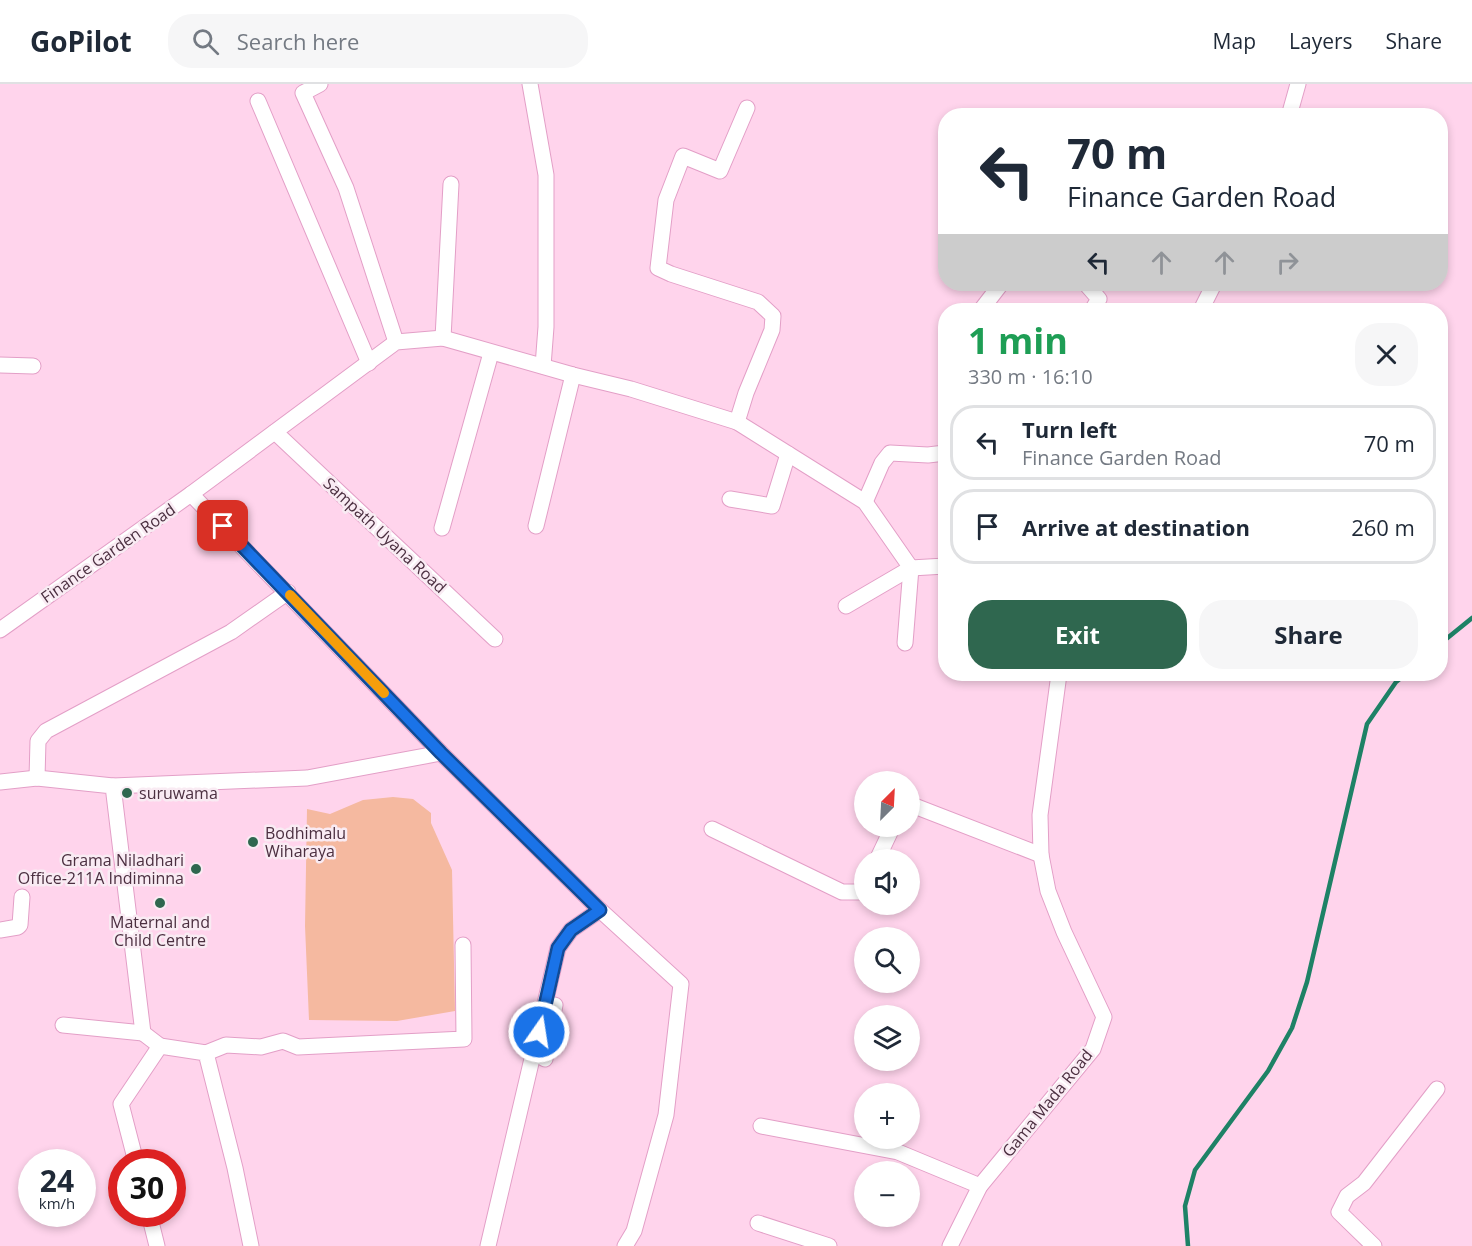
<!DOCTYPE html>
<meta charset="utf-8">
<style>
:root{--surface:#fff;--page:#f6f6f7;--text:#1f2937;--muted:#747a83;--line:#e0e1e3;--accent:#2f674f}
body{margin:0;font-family:"Open Sans",sans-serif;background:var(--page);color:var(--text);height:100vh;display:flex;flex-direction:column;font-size:22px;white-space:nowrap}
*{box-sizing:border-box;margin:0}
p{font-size:20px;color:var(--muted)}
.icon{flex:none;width:33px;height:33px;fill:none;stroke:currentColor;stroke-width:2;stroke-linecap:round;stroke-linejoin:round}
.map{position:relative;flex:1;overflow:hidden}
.drawer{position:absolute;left:938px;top:219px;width:510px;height:378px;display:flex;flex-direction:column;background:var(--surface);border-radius:24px;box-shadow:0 3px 9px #0003}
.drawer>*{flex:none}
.banner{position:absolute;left:938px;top:24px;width:510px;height:183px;border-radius:24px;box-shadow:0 3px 9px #0003;background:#fff;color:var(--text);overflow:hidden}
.needle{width:39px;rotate:24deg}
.tools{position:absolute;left:854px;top:687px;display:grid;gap:12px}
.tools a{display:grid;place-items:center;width:66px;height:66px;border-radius:50%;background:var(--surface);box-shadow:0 3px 9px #0003;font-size:30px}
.speed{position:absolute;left:18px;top:1065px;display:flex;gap:12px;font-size:30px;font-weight:700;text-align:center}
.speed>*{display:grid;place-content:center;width:78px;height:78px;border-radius:50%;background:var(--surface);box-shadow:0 3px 9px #0003;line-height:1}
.speed small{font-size:15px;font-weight:400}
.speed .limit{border:9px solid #d22;background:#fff;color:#111}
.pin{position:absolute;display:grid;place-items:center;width:51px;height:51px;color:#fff;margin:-26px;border-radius:12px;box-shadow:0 3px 9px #0006}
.me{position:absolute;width:66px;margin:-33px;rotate:13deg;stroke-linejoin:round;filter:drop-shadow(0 0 4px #0008)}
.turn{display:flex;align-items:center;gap:21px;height:126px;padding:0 30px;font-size:27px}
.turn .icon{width:78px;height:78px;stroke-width:2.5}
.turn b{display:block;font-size:42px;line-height:51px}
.lanes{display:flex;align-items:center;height:57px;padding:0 30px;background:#0003;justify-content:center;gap:30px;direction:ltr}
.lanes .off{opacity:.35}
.round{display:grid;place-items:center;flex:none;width:63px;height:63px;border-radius:24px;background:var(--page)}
.headline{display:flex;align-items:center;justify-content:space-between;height:102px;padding:0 30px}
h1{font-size:36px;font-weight:700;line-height:45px;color:#1e9e55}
.primary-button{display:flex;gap:12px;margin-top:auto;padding:12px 30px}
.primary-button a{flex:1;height:69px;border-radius:24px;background:var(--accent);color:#fff;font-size:24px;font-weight:700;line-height:69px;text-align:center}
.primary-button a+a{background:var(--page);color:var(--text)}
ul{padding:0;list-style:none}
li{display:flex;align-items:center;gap:18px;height:75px;margin:0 12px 9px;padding:0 18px;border:3px solid var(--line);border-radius:24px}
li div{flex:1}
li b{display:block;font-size:22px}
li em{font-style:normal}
header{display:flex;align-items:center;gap:36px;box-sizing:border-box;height:84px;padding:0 30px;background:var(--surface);border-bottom:2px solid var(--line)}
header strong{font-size:28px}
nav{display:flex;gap:33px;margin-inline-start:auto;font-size:21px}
.search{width:420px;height:54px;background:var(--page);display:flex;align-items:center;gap:15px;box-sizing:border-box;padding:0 21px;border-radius:24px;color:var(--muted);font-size:22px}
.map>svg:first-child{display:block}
</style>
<header>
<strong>GoPilot</strong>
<div class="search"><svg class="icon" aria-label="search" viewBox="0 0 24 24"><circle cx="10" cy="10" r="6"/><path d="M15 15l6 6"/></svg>Search here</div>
<nav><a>Map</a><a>Layers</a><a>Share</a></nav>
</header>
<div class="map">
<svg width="1472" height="1162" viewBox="0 0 1472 1162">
<rect width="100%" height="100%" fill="#ffd4ec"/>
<path fill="#f5b9a0" d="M393 713 413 715 431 729V739L452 786 455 927 397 937 309 936 305 842 307 725 330 730 363 716Z"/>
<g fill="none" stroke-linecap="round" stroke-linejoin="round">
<g stroke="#1e8266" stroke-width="4.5">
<path d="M1440 560 1472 534"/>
<path d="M1188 1162 1185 1122 1195 1086 1268 987 1292 944 1307 898 1367 640 1396 598 1406 590"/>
</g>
<defs>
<g id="street">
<path d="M320 0 303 9 346 104 396 258"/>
<path d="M530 0 546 91V243L543 282"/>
<path d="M258 17 369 279"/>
<path d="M1289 32 1298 0"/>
<path d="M1086 200 1099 215 1092 226"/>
<path d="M981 226 1001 200"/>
<path d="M1201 226 1214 200"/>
<path d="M443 254 451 100"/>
<path d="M0 281 33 282"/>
<path d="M737 338 746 309 772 246 773 232 758 218 671 190 658 184 666 116 683 72 720 87 747 24"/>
<path d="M275 348 495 555"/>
<path d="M191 410 396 258 443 254 573 291 631 305 737 338 865 418 911 484 945 482"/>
<path d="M730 415 772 422 788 370"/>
<path d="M865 418 882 379 890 369 928 371 945 369"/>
<path d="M536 442 573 291"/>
<path d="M442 444 491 269"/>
<path d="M846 522 911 484"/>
<path d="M0 546 191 410 441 669 600 826 681 900 666 1031 634 1147 625 1162"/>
<path d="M905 559 911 484"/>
<path d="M37 694 38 657 46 647 231 548 288 508"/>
<path d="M0 698 37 694 113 702 143 949 160 962 121 1020 136 1078"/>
<path d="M113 702 307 694 441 669"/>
<path d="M909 722 917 723 1041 771"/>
<path d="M712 745 842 808H862L864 804"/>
<path d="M877 776 893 742"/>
<path d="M0 846 18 843 20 841 22 813"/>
<path d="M63 941 143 949"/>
<path d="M160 962 206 969 235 1084 251 1162"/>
<path d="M206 969 226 961 261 963 283 957 298 963 464 955 463 861"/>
<path d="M534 969 545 975 555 921"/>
<path d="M761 1042 898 1068 980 1102"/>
<path d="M149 1130 157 1162"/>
<path d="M758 1139 829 1162"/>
<path d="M488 1162 558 864 571 846 600 826"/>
<path d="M950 1162 980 1102 1093 965 1104 933 1064 848 1048 807 1041 771 1040 731 1059 590"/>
<path d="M1374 1162 1339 1128 1347 1112 1364 1099 1437 1005"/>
</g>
</defs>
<use href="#street" stroke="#e39fc7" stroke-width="17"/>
<use href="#street" stroke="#fff" stroke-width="15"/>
</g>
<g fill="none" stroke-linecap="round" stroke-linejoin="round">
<defs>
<path id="route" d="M223 442 441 669 600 826 571 846 558 864 539 948"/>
</defs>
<use href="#route" stroke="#114b97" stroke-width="15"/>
<use href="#route" stroke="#1a73e8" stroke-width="10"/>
<path stroke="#f59e0b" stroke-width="10" d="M290 511 384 609"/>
</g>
<g fill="#2f674f" stroke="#f9ebf3" stroke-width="2">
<circle cx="127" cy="709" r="6"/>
<circle cx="253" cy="758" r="6"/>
<circle cx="196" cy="785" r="6"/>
<circle cx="160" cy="819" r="6"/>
</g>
<g text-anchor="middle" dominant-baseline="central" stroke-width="5" stroke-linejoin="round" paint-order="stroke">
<g font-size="16" fill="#4b2f40" stroke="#f9ebf3">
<text transform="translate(385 451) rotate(43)">Sampath Uyana Road</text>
<text transform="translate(108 469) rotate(-35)">Finance Garden Road</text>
<text transform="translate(1047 1019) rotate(-51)">Gama Mada Road</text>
</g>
<g font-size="16" fill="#4b2f40" stroke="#f9ebf3" text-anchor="start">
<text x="139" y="709">suruwama</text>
<text x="265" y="749">Bodhimalu<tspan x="265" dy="18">Wiharaya</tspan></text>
<text x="184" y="776" text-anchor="end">Grama Niladhari<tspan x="184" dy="18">Office-211A Indiminna</tspan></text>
<text x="160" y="838" text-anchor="middle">Maternal and<tspan x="160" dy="18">Child Centre</tspan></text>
</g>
</g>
</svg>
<div class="tools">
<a><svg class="needle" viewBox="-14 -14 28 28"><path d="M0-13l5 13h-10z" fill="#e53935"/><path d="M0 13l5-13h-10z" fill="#747a83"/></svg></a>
<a><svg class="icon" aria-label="sound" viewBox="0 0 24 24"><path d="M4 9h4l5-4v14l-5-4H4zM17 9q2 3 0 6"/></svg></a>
<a><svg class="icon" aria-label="search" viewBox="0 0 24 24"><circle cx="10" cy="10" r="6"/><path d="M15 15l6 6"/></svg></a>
<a><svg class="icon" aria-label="layers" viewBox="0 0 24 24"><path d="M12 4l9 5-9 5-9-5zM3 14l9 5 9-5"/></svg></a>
<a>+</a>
<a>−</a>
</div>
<div class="speed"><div>24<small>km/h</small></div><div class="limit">30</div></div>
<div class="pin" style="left:223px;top:442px;background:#d93025"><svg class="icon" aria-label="arrive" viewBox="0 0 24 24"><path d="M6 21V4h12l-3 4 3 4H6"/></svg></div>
<svg class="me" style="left:539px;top:948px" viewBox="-20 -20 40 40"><circle r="17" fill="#1a73e8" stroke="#fff" stroke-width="3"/><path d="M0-11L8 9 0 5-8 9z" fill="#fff"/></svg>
<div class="banner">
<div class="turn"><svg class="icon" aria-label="left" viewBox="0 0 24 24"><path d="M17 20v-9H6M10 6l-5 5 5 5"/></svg><div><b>70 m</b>Finance Garden Road</div></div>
<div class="lanes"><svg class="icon" aria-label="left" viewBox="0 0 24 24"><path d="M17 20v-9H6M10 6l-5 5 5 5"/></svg><svg class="icon off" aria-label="ahead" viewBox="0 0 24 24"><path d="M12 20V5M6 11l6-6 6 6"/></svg><svg class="icon off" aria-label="ahead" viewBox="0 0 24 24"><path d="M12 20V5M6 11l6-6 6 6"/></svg><svg class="icon off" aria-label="right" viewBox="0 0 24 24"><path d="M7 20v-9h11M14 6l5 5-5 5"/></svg></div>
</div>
<section class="drawer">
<div class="headline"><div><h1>1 min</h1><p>330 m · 16:10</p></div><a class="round"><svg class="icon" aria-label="close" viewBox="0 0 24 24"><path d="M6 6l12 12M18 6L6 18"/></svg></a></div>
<ul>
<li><svg class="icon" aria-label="left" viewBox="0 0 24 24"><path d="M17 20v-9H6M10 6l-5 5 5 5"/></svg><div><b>Turn left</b><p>Finance Garden Road</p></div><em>70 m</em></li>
<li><svg class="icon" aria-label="arrive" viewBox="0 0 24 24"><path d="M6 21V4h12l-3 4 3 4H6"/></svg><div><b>Arrive at destination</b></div><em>260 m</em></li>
</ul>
<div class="primary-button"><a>Exit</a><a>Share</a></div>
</section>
</div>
